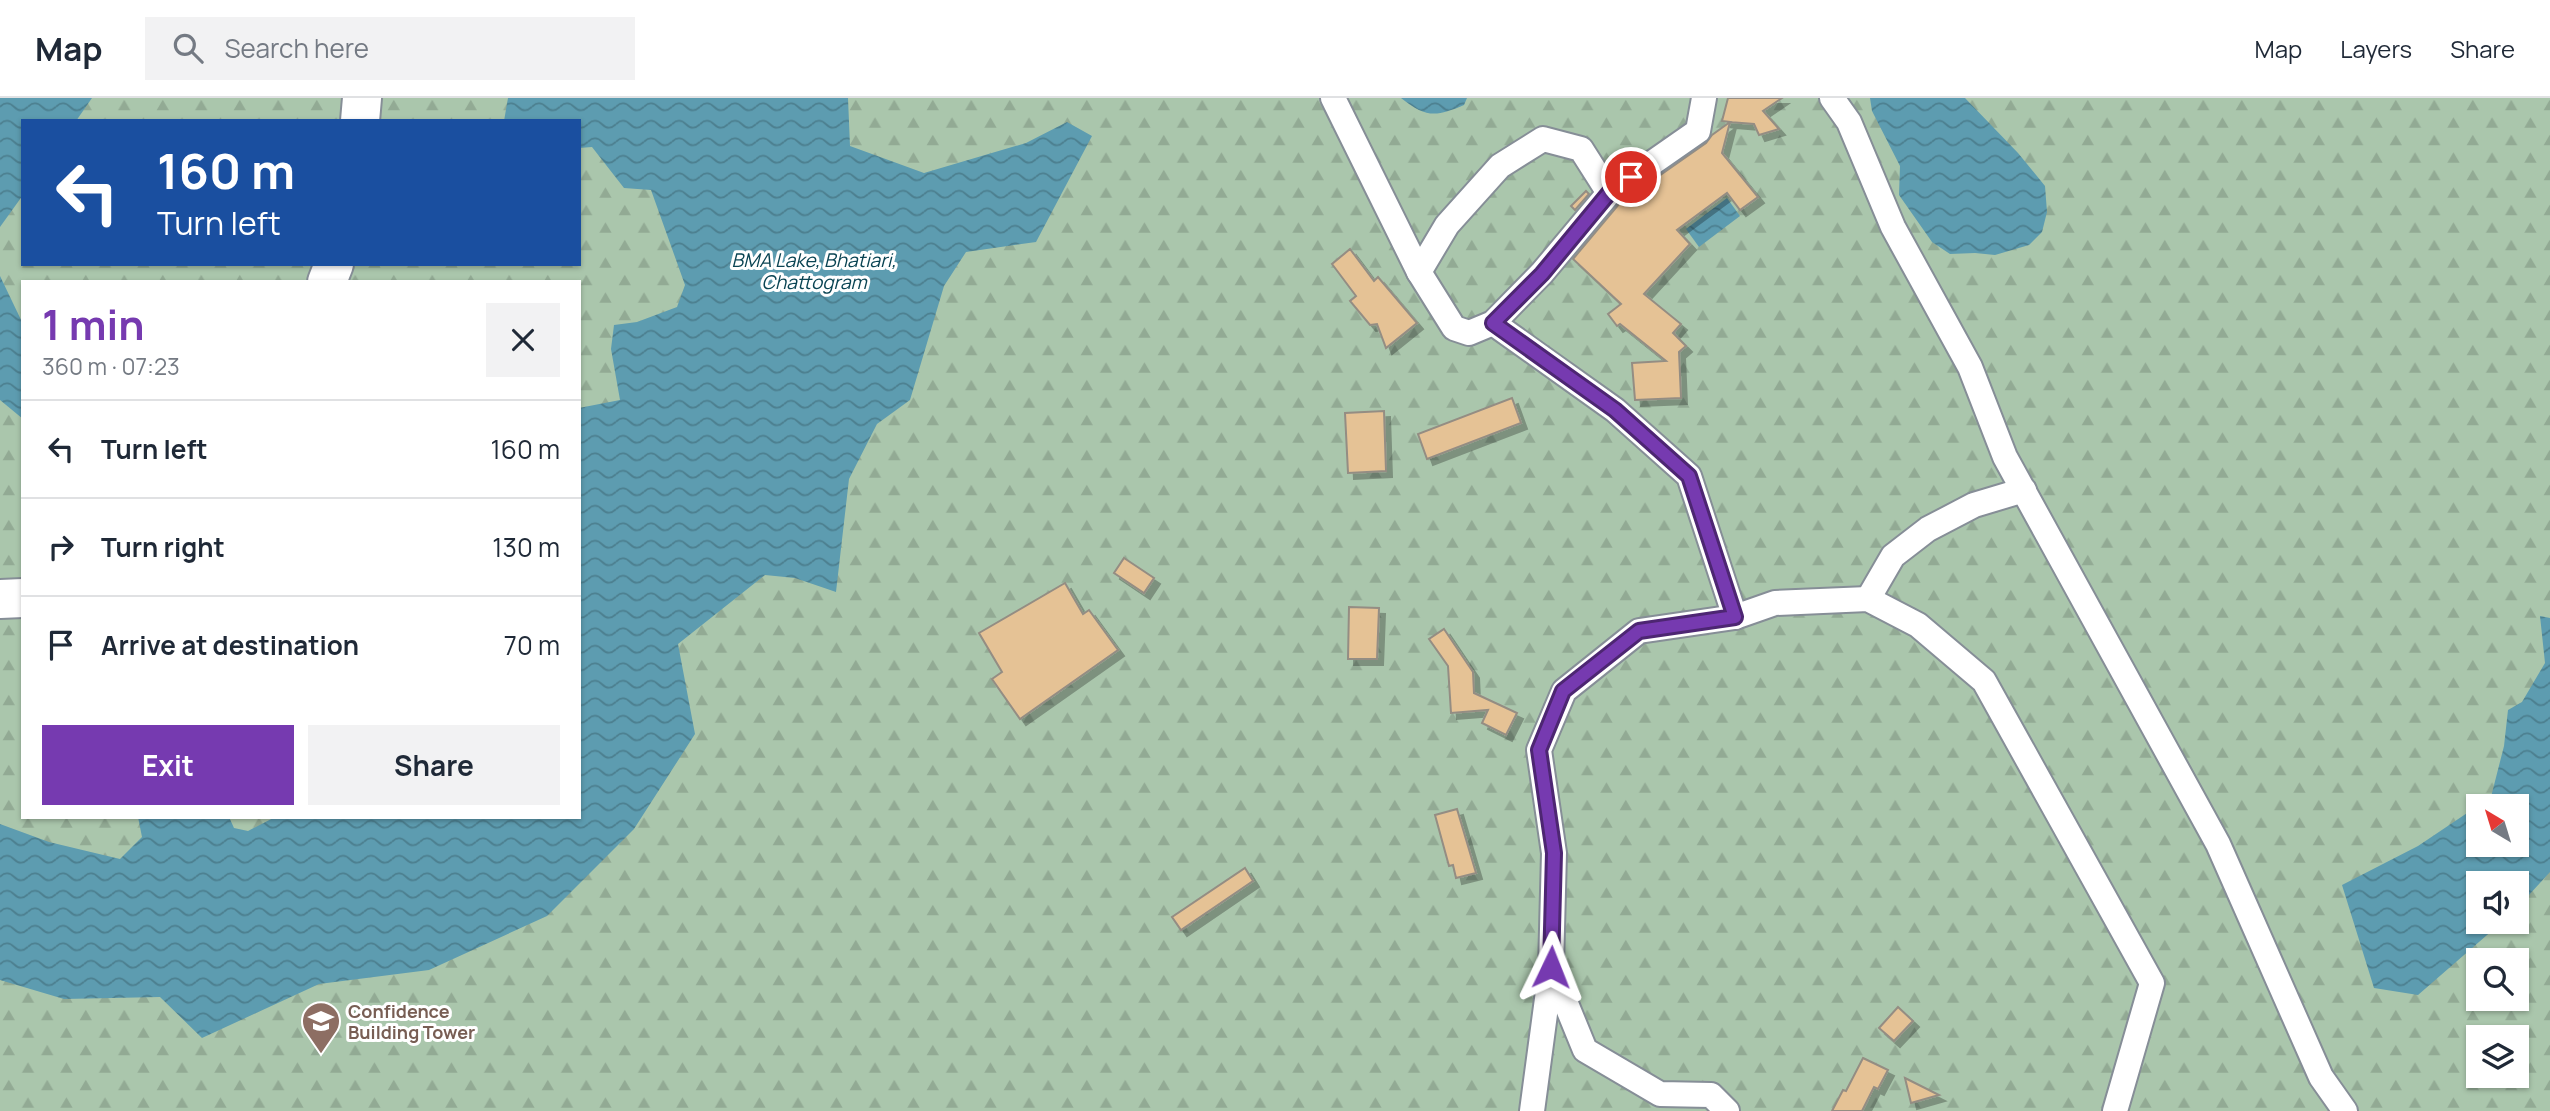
<!DOCTYPE html>
<meta charset="utf-8">
<style>
:root{--surface:#fff;--page:#f2f2f3;--text:#1f2937;--muted:#747a83;--line:#e0e1e3;--accent:#763ab0}
body{margin:0;font-family:Manrope,sans-serif;background:var(--page);color:var(--text);height:100vh;display:flex;flex-direction:column;font-size:26px;white-space:nowrap}
*{box-sizing:border-box;margin:0}
p{font-size:23px;color:var(--muted)}
.icon{flex:none;width:38px;height:38px;fill:none;stroke:currentColor;stroke-width:2;stroke-linecap:round;stroke-linejoin:round}
.map{position:relative;flex:1;overflow:hidden}
.sheet{position:absolute;left:21px;top:182px;width:560px;height:539px;display:flex;flex-direction:column;background:var(--surface);border-radius:0px;box-shadow:0 2px 5px #0004}
.sheet>*{flex:none}
.banner{position:absolute;left:21px;top:21px;width:560px;height:147px;border-radius:0px;box-shadow:0 2px 5px #0004;background:#1a4fa0;color:#fff;overflow:hidden}
.needle{width:46px;rotate:322deg}
.tools{position:absolute;left:2466px;top:696px;display:grid;gap:14px}
.tools a{display:grid;place-items:center;width:63px;height:63px;border-radius:0px;background:var(--surface);box-shadow:0 2px 5px #0004;font-size:35px}
.pin{position:absolute;display:grid;place-items:center;width:60px;height:60px;color:#fff;margin:-30px;border:4px solid #fff;border-radius:50%;box-shadow:0 2px 7px #0007}
.me{position:absolute;width:77px;margin:-38px;rotate:2deg;stroke-linejoin:round;filter:drop-shadow(0 0 5px #0008)}
.turn{display:flex;align-items:center;gap:24px;height:147px;padding:0 21px;font-size:32px}
.turn .icon{width:91px;height:91px;stroke-width:2.5}
.turn b{display:block;font-size:49px;line-height:60px}
.round{display:grid;place-items:center;flex:none;width:74px;height:74px;border-radius:0px;background:var(--page)}
.head{display:flex;align-items:center;justify-content:space-between;height:119px;padding:0 21px}
h1{font-size:42px;font-weight:700;line-height:52px;color:var(--accent)}
.action{display:flex;gap:14px;margin-top:auto;padding:14px 21px}
.action a{flex:1;height:80px;border-radius:0px;background:var(--accent);color:#fff;font-size:28px;font-weight:700;line-height:80px;text-align:center}
.action a+a{background:var(--page);color:var(--text)}
ul{padding:0;list-style:none}
li{display:flex;align-items:center;gap:21px;height:98px;padding:0 21px;border-top:2px solid var(--line)}
li div{flex:1}
li b{display:block;font-size:26px}
li em{font-style:normal}
header{display:flex;align-items:center;gap:42px;box-sizing:border-box;height:98px;padding:0 35px;background:var(--surface);border-bottom:2px solid var(--line)}
header strong{font-size:33px}
nav{display:flex;gap:38px;margin-inline-start:auto;font-size:24px}
.search{width:490px;height:63px;background:var(--page);display:flex;align-items:center;gap:18px;box-sizing:border-box;padding:0 24px;border-radius:0px;color:var(--muted);font-size:26px}
.map>svg:first-child{display:block}
</style>
<header>
<strong>Map</strong>
<div class="search"><svg class="icon" aria-label="search" viewBox="0 0 24 24"><circle cx="10" cy="10" r="6"/><path d="M15 15l6 6"/></svg>Search here</div>
<nav><a>Map</a><a>Layers</a><a>Share</a></nav>
</header>
<div class="map">
<svg width="2550" height="1013" viewBox="0 0 2550 1013">
<defs>
<pattern id="forest-firs" width="22" height="20" patternUnits="userSpaceOnUse" patternTransform="scale(1.75)"><rect width="22" height="20" fill="#aac6ac"/><path d="M5 1l3.5 6h-7zM16 11l3.5 6h-7z" fill="#92aa94"/></pattern>
<pattern id="water-waves" width="16" height="10" patternUnits="userSpaceOnUse" patternTransform="scale(1.75)"><rect width="16" height="10" fill="#5d9cb0"/><path d="M0 5q4-4 8 0t8 0" fill="none" stroke="#4c7f8f"/></pattern>
<filter id="shadow"><feDropShadow dx="6" dy="6" stdDeviation="0" flood-color="#0004"/></filter>
</defs>
<rect width="100%" height="100%" fill="#e4edf7"/>
<path fill="url(#forest-firs)" fill-rule="evenodd" d="M0 0H2550V1013H0ZM23 23H579V166H23ZM23 184H579V719H23ZM2478 709H2516V747H2478ZM2478 786H2516V824H2478ZM2478 863H2516V901H2478ZM2478 940H2516V978H2478Z"/>
<g fill="url(#water-waves)" fill-rule="evenodd">
<path d="M0 0H92L76 23H23V97L0 129Z"/>
<path d="M508 0H848L850 48 924 75 1026 45 1067 24 1092 38 1036 144 966 154 944 188 910 302 877 326 849 381 836 494 795 480 765 477 678 546 695 636 634 731 547 818 429 872 319 886 202 940 160 899 64 901 0 882V726L49 744 120 761 142 739 138 719H229L234 730 248 733 275 719H579V310L620 302 611 251 614 227 637 224 677 209 685 187 651 92 624 90 592 49 579 50V23H504Z"/>
<path d="M1401 0H1467L1464 7C1436 19 1426 20 1401 0Z"/>
<path d="M1870 0H1965L2018 55 2045 88 2047 114 2042 134 2029 147 1995 157 1975 155 1950 156 1932 144 1899 97 1900 68 1872 13Z"/>
<path d="M1727 100 1740 118 1699 149 1686 131Z"/>
<path d="M0 178 23 226V321L0 302Z"/>
<path d="M2540 518 2550 520V774L2517 810 2516 786H2478V824H2502L2418 897 2374 890 2342 787 2418 748 2491 699 2504 648 2508 612 2522 604 2545 565ZM2478 709H2516V747H2478Z"/>
</g>
<g fill="#e5c295" stroke="#948d83" stroke-width="2" filter="url(#shadow)">
<path d="M1728 0H1782L1763 13 1779 31 1759 37 1754 26 1730 24 1722 55 1758 99 1740 112 1727 95 1677 132 1690 146 1644 196 1681 226 1673 235 1686 248 1679 254 1681 300 1635 302 1632 265 1666 263 1620 226 1617 228 1608 216 1621 206 1573 161 1619 106 1706 45 1712 37 1730 24 1722 23Z"/>
<path d="M1586 93 1589 96 1575 112 1571 108Z"/>
<path d="M1350 151 1374 183 1378 179 1417 225 1386 250 1377 226 1370 227 1350 203 1356 198 1332 166Z"/>
<path d="M1512 300 1521 325 1427 361 1418 336Z"/>
<path d="M1384 313 1386 373 1348 375 1345 315Z"/>
<path d="M1124 460 1154 480 1144 495 1114 475Z"/>
<path d="M1065 485 1083 516 1089 512 1118 552 1020 621 992 581 1002 574 979 535Z"/>
<path d="M1349 509 1379 510 1377 561H1348Z"/>
<path d="M1444 531 1473 574 1474 595 1517 615 1506 637 1482 625 1488 612 1451 615 1448 568 1429 541Z"/>
<path d="M1457 711 1476 775 1456 780 1453 767 1449 768 1435 717Z"/>
<path d="M1245 770 1253 783 1181 832 1172 819Z"/>
<path d="M1898 909 1913 923 1894 943 1879 930Z"/>
<path d="M1863 960 1888 972 1878 991 1874 989 1862 1013H1832L1843 992 1846 993Z"/>
<path d="M1905 980 1939 997 1911 1005Z"/>
</g>
<g fill="none" stroke-linecap="round" stroke-linejoin="round">
<defs>
<g id="minor">
<path d="M1333 0 1419 174 1454 230 1469 235 1493 225 1542 175 1609 95 1698 33 1704 0"/>
<path d="M1832 0 1849 24 1893 129 1970 269 2005 359 2218 746 2321 979 2345 1013"/>
<path d="M1419 174 1447 127 1500 68 1543 41 1581 51 1609 95"/>
<path d="M1493 225 1615 312 1689 378 1735 519 1775 505 1868 501 1918 527 1984 583 2152 885 2115 1013"/>
<path d="M1868 501 1893 458 1928 431 1974 407 2024 392"/>
<path d="M1532 1013 1551 871"/>
<path d="M1727 1013 1711 997 1660 996 1585 952 1551 869 1554 755 1539 652 1564 593 1639 533 1735 519"/>
</g>
<g id="primary">
<path d="M360 23 362 0"/>
<path d="M327 184 334 166"/>
<path d="M0 501 23 500"/>
</g>
</defs>
<use href="#minor" stroke="#868e97" stroke-width="28"/>
<use href="#primary" stroke="#868e97" stroke-width="42"/>
<use href="#minor" stroke="#fff" stroke-width="24"/>
<use href="#primary" stroke="#fff" stroke-width="38"/>
</g>
<g fill="none" stroke-linecap="round" stroke-linejoin="round">
<defs>
<path id="route" d="M1551 869 1554 755 1539 652 1563 593 1639 533 1735 519 1689 378 1615 312 1493 225 1542 176 1609 95 1631 79"/>
</defs>
<use href="#route" stroke="#4d2672" stroke-width="18"/>
<use href="#route" stroke="#763ab0" stroke-width="12"/>
</g>
<defs>
<symbol id="school-pin" viewBox="-11 -11 22 30"><path d="M0 17L-7.5 6A9.5 9.5 0 1 1 7.5 6Z" fill="#8d6e63" stroke="#fff"/><path d="M0-5L7-2L0 1L-7-2ZM-4 1L0 2.5L4 1V4Q0 6-4 4Z" fill="#fff"/></symbol>
</defs>
<g fill-rule="evenodd">
<use href="#school-pin" x="299" y="901" width="44" height="60"/>
</g>
<g text-anchor="middle" dominant-baseline="central" stroke-width="6" stroke-linejoin="round" paint-order="stroke">
<g font-size="18" font-weight="bold" fill="#785e54" stroke="#fff" text-anchor="start">
<text x="348" y="913">Confidence<tspan x="348" dy="21">Building Tower</tspan></text>
</g>
<g font-size="19" font-style="italic" fill="#0a4453" stroke="#fff">
<text x="814" y="162">BMA Lake, Bhatiari,<tspan x="814" dy="22">Chattogram</tspan></text>
</g>
</g>
</svg>
<div class="tools">
<a><svg class="needle" viewBox="-14 -14 28 28"><path d="M0-13l5 13h-10z" fill="#e53935"/><path d="M0 13l5-13h-10z" fill="#747a83"/></svg></a>
<a><svg class="icon" aria-label="sound" viewBox="0 0 24 24"><path d="M4 9h4l5-4v14l-5-4H4zM17 9q2 3 0 6"/></svg></a>
<a><svg class="icon" aria-label="search" viewBox="0 0 24 24"><circle cx="10" cy="10" r="6"/><path d="M15 15l6 6"/></svg></a>
<a><svg class="icon" aria-label="layers" viewBox="0 0 24 24"><path d="M12 4l9 5-9 5-9-5zM3 14l9 5 9-5"/></svg></a>
</div>
<div class="pin" style="left:1631px;top:79px;background:#d93025"><svg class="icon" aria-label="arrive" viewBox="0 0 24 24"><path d="M6 21V4h12l-3 4 3 4H6"/></svg></div>
<svg class="me" style="left:1551px;top:869px" viewBox="-20 -20 40 40"><path d="M0-17L14 15 0 8-14 15z" fill="#763ab0" stroke="#fff" stroke-width="4"/></svg>
<div class="banner">
<div class="turn"><svg class="icon" aria-label="left" viewBox="0 0 24 24"><path d="M17 20v-9H6M10 6l-5 5 5 5"/></svg><div><b>160 m</b>Turn left</div></div>
</div>
<section class="sheet">
<div class="head"><div><h1>1 min</h1><p>360 m · 07:23</p></div><a class="round"><svg class="icon" aria-label="close" viewBox="0 0 24 24"><path d="M6 6l12 12M18 6L6 18"/></svg></a></div>
<ul>
<li><svg class="icon" aria-label="left" viewBox="0 0 24 24"><path d="M17 20v-9H6M10 6l-5 5 5 5"/></svg><div><b>Turn left</b></div><em>160 m</em></li>
<li><svg class="icon" aria-label="right" viewBox="0 0 24 24"><path d="M7 20v-9h11M14 6l5 5-5 5"/></svg><div><b>Turn right</b></div><em>130 m</em></li>
<li><svg class="icon" aria-label="arrive" viewBox="0 0 24 24"><path d="M6 21V4h12l-3 4 3 4H6"/></svg><div><b>Arrive at destination</b></div><em>70 m</em></li>
</ul>
<div class="action"><a>Exit</a><a>Share</a></div>
</section>
</div>
